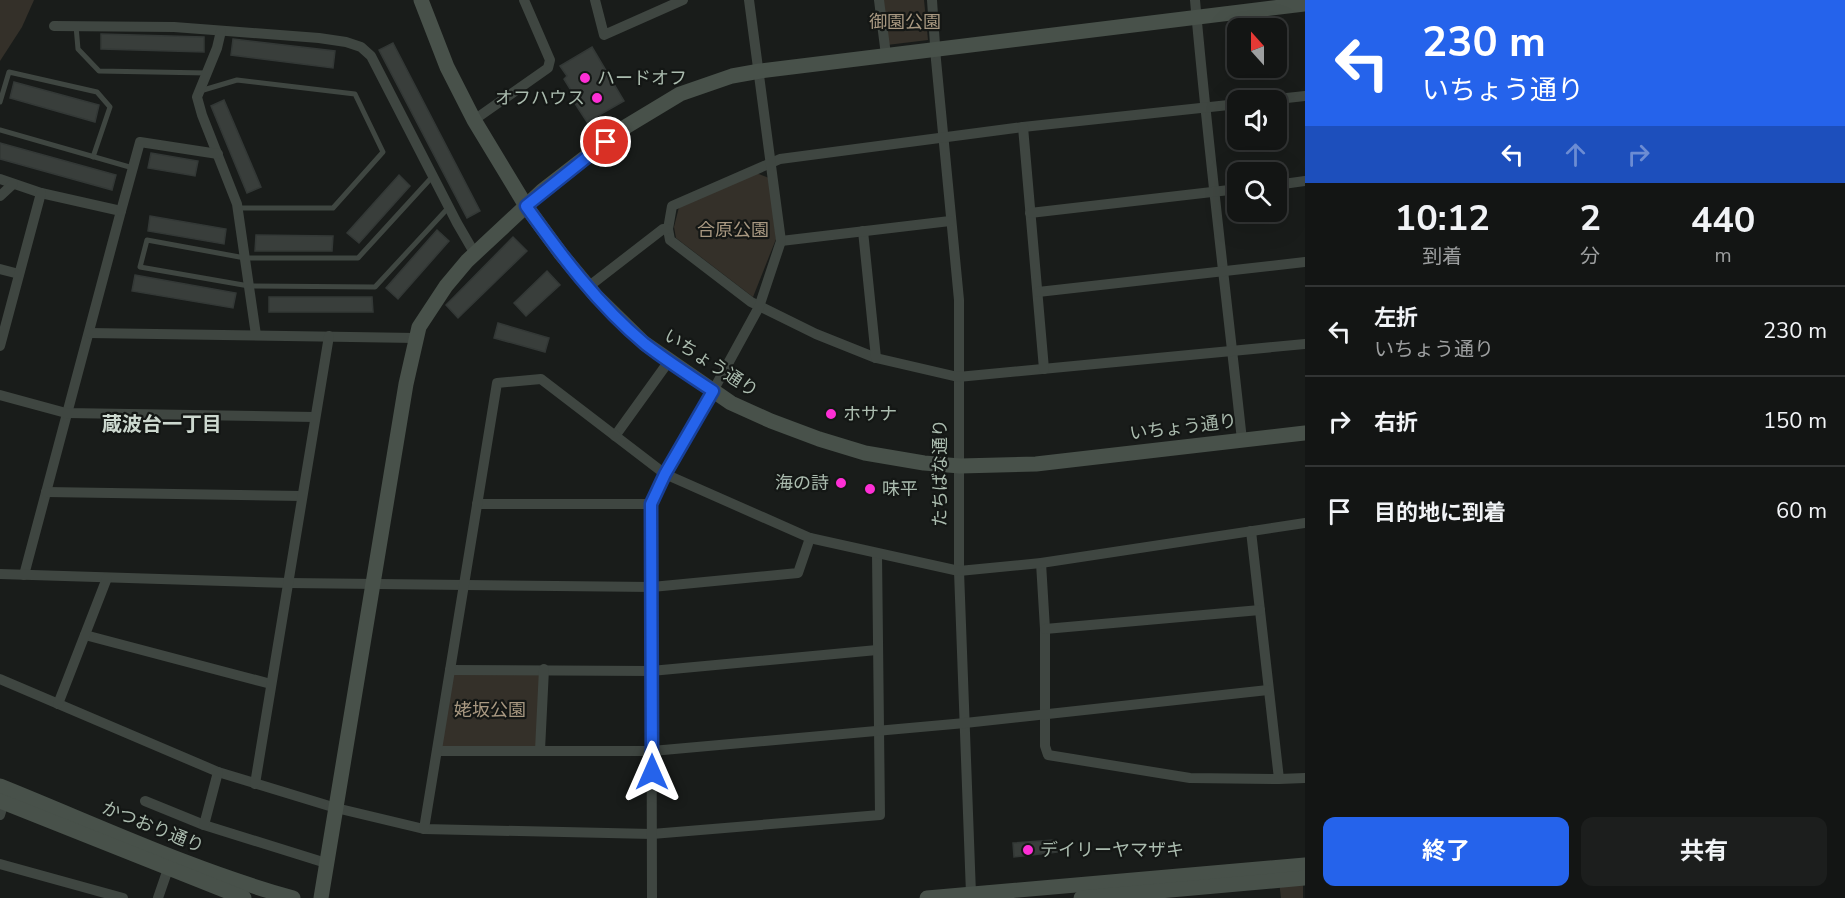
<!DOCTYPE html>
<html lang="ja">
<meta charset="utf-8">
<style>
:root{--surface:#131514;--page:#1c1e1d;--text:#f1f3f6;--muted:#9d9fa0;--line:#323434;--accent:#2563eb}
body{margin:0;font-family:"Nunito Sans","Noto Sans JP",sans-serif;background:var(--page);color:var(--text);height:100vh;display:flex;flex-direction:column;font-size:22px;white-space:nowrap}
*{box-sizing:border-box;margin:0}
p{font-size:20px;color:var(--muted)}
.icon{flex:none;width:33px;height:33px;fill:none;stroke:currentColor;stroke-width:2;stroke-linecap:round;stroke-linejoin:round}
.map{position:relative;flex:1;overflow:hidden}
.panel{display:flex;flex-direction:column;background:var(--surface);width:540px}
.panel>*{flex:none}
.hud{background:#2563eb;color:#fff;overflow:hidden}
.needle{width:39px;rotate:339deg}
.controls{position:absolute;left:1227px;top:18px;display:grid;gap:12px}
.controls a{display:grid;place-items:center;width:60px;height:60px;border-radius:12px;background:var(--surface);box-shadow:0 6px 24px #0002,0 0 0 2px var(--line);font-size:30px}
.pin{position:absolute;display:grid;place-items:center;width:51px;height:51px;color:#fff;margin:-26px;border:3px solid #fff;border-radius:50%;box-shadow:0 2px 6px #0007}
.me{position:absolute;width:66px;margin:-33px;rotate:0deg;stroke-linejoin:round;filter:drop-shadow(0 0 4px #0008)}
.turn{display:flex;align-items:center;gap:21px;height:126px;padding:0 18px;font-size:27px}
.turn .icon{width:78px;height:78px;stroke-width:2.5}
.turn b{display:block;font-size:42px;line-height:51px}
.lanes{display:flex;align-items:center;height:57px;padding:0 18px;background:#0003;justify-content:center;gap:30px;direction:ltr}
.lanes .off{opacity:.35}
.eta{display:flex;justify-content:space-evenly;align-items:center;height:102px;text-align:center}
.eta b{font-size:36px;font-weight:700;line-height:42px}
.action{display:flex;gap:12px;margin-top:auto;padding:12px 18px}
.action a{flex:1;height:69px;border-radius:12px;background:var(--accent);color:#fff;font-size:24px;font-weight:700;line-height:69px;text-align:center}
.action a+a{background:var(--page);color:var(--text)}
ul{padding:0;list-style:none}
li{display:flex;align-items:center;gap:18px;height:90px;padding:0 18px;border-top:2px solid var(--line)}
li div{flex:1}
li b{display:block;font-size:22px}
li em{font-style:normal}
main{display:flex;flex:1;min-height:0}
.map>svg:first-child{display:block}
</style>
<main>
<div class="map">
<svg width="1305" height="898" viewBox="0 0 1305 898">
<rect width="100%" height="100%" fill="#191c1a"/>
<g fill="#343029">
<path d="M0 0H34L22 27 0 61Z"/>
<path d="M882 0H924L928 40 887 45Z"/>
<path d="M756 173 769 178 776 239 753 297 676 238 674 227 679 207Z"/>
<path d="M544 669 540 750 437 751 450 670Z"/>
<path d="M1303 878V898H1281L1279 881Z"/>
</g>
<g fill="#393e3b" stroke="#333836" stroke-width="1.5">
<path d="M101 34 204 37V52L101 49Z"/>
<path d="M233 39 335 51 333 68 231 55Z"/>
<path d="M393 43 480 211 467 218 379 50Z"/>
<path d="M592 47 624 101 587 122 574 102 577 100 564 79 567 76 560 66Z"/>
<path d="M14 82 99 105 95 122 10 98Z"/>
<path d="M224 100 261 187 247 193 211 106Z"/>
<path d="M0 143 116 175 112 190 0 159Z"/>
<path d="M151 153 198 161 195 176 148 168Z"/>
<path d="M399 175 410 186 359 243 347 233Z"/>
<path d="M150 216 226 229 224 244 148 231Z"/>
<path d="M437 230 449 241 398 299 386 288Z"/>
<path d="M256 235 333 236 332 251H255Z"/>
<path d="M513 237 527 251 458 318 446 305Z"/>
<path d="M547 271 560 285 526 316 514 303Z"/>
<path d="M135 275 236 293 233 308 132 291Z"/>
<path d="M269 297H372L373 312H269Z"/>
<path d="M498 323 549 338 545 352 494 338Z"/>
<path d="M1054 840 1056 842 1057 852 1014 857 1013 843Z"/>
</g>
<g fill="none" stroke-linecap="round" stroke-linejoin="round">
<g stroke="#3f4641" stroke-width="5">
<path d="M76 26 78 49 99 71 207 73"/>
<path d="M200 91 237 80 355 94 383 152 333 208H238"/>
<path d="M0 102 9 72 97 92 110 107 93 157"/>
<path d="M0 130 133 168"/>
<path d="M433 176 358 258H245L147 240 140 267 249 286 375 287 449 207"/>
</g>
<g stroke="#3f4641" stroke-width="10">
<path d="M595 0 604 35 683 0"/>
<path d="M879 0 886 55"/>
<path d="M932 0 936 60 959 300V571L971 894"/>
<path d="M1195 0C1208 147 1226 293 1242 440"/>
<path d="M54 26 174 27 319 38 346 42 361 47 371 56 457 223 475 254"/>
<path d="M221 31 217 48 197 97 202 115 237 204 256 335"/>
<path d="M1269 100 1305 96"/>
<path d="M1238 104 1023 127 780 159 672 206 668 229 670 240 751 302 816 334 876 358 958 377 1305 344"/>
<path d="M474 120 548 68 550 60 524 0"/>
<path d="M1023 127 1044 369"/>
<path d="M0 179 41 193 121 211 24 575"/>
<path d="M1276 185 1305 181"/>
<path d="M0 196 13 184"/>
<path d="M121 211 140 142 218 154"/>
<path d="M1030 213 1238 189"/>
<path d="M863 231 876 358"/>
<path d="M781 241 950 221"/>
<path d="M0 269 19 274"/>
<path d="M588 287 663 229H668"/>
<path d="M1038 292 1305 262"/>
<path d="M89 333 416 338"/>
<path d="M0 346 41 193"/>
<path d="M0 395 66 413 315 417"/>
<path d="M615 436 669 361"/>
<path d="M46 492 302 496"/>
<path d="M477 504H651"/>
<path d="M1251 531 1279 779"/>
<path d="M1041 563 1045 629V746L1048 755 1190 778 1279 779 1305 778"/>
<path d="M0 574 289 583 652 587 798 573 810 538"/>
<path d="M1045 629 1260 610"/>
<path d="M85 635 271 684"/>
<path d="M450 670 651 671 877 650"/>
<path d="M0 679 218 772 336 808 424 829 652 834 880 815 877 554"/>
<path d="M58 704 107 578"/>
<path d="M540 750 544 669"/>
<path d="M437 751H652L965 723 1268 690"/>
<path d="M255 784 329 336"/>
<path d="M145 801 204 825 326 863"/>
<path d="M0 815 5 798"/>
<path d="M204 825 218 772"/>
<path d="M424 829 497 383 541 379 665 474 810 538 959 571 1041 563 1305 523"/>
<path d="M0 864 123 898"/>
<path d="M158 898 168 869"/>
<path d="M652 898 651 504 759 307 781 241 749 0"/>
</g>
<g stroke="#48514a" stroke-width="15">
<path d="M421 0 447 67 474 120 526 206 561 254 596 296 644 343 731 403 771 421 819 439 865 453 924 463 960 466 1036 464 1305 433"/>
<path d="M0 786C97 825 192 870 293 898"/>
<path d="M0 801 244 898"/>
<path d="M321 898 406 384 419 327 446 286 467 261 542 191 622 129 680 94 732 76 760 71 1305 4"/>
<path d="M927 898 1305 865"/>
<path d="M1081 898 1305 878"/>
</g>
</g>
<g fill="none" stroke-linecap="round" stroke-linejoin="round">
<defs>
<path id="route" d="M606 142 526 206C561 255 598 305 645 344 667 361 690 376 713 391L665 474 651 504 652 772"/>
</defs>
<use href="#route" stroke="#184099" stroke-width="15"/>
<use href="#route" stroke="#2563eb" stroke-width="10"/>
</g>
<g fill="#fd2fd5" stroke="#141715" stroke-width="2">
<circle cx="585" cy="78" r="6"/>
<circle cx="597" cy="98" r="6"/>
<circle cx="831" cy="414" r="6"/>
<circle cx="841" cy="483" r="6"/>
<circle cx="870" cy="489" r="6"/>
<circle cx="1028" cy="850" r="6"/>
</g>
<g text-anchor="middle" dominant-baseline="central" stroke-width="4.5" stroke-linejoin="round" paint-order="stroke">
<g font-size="18" fill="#a89881" stroke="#141715">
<text x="905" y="22">御園公園</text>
<text x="733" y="230">合原公園</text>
<text x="490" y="710">姥坂公園</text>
</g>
<g font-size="18" fill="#abbcaf" stroke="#141715" text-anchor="start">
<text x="597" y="78">ハードオフ</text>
<text x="585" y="98" text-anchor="end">オフハウス</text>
<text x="843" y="414">ホサナ</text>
<text x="829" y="483" text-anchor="end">海の詩</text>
<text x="882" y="489">味平</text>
<text x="1040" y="850">デイリーヤマザキ</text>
</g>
<g font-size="18" fill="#abbcaf" stroke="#141715">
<text transform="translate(711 363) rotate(33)">いちょう通り</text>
<text transform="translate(1183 427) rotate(-7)">いちょう通り</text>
<text transform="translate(940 473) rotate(-90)">たちばな通り</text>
<text transform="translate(153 827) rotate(22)">かつおり通り</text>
</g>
<g font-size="20" font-weight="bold" fill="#ccd8cf" stroke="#141715">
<text x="162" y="424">蔵波台一丁目</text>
</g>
</g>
</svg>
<div class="controls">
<a><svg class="needle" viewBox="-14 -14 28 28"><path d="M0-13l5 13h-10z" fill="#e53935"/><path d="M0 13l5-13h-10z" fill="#9d9fa0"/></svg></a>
<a><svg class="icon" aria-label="sound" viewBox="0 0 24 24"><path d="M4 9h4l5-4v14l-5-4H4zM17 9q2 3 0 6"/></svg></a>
<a><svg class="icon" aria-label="search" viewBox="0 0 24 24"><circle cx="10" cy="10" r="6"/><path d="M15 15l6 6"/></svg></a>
</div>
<div class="pin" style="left:606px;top:142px;background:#d93025"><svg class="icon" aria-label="arrive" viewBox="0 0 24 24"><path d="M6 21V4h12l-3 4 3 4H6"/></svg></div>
<svg class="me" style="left:652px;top:772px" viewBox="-20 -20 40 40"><path d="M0-17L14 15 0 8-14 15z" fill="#2563eb" stroke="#fff" stroke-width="4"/></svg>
</div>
<section class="panel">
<div class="hud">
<div class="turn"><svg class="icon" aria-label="left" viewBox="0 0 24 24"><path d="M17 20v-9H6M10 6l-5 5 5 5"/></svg><div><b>230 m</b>いちょう通り</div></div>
<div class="lanes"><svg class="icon" aria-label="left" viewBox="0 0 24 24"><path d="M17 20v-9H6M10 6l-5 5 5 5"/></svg><svg class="icon off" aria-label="ahead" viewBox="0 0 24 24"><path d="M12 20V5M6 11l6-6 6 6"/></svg><svg class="icon off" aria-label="right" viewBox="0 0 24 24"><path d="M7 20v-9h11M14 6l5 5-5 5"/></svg></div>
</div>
<div class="eta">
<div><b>10:12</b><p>到着</p></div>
<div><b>2</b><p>分</p></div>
<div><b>440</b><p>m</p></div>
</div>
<ul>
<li><svg class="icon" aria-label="left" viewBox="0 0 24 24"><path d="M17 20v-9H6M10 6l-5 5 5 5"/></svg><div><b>左折</b><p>いちょう通り</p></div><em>230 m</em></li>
<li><svg class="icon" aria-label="right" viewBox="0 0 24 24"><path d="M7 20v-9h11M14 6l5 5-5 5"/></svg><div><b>右折</b></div><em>150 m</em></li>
<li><svg class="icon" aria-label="arrive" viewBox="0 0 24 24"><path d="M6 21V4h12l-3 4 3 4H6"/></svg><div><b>目的地に到着</b></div><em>60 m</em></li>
</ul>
<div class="action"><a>終了</a><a>共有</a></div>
</section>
</main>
